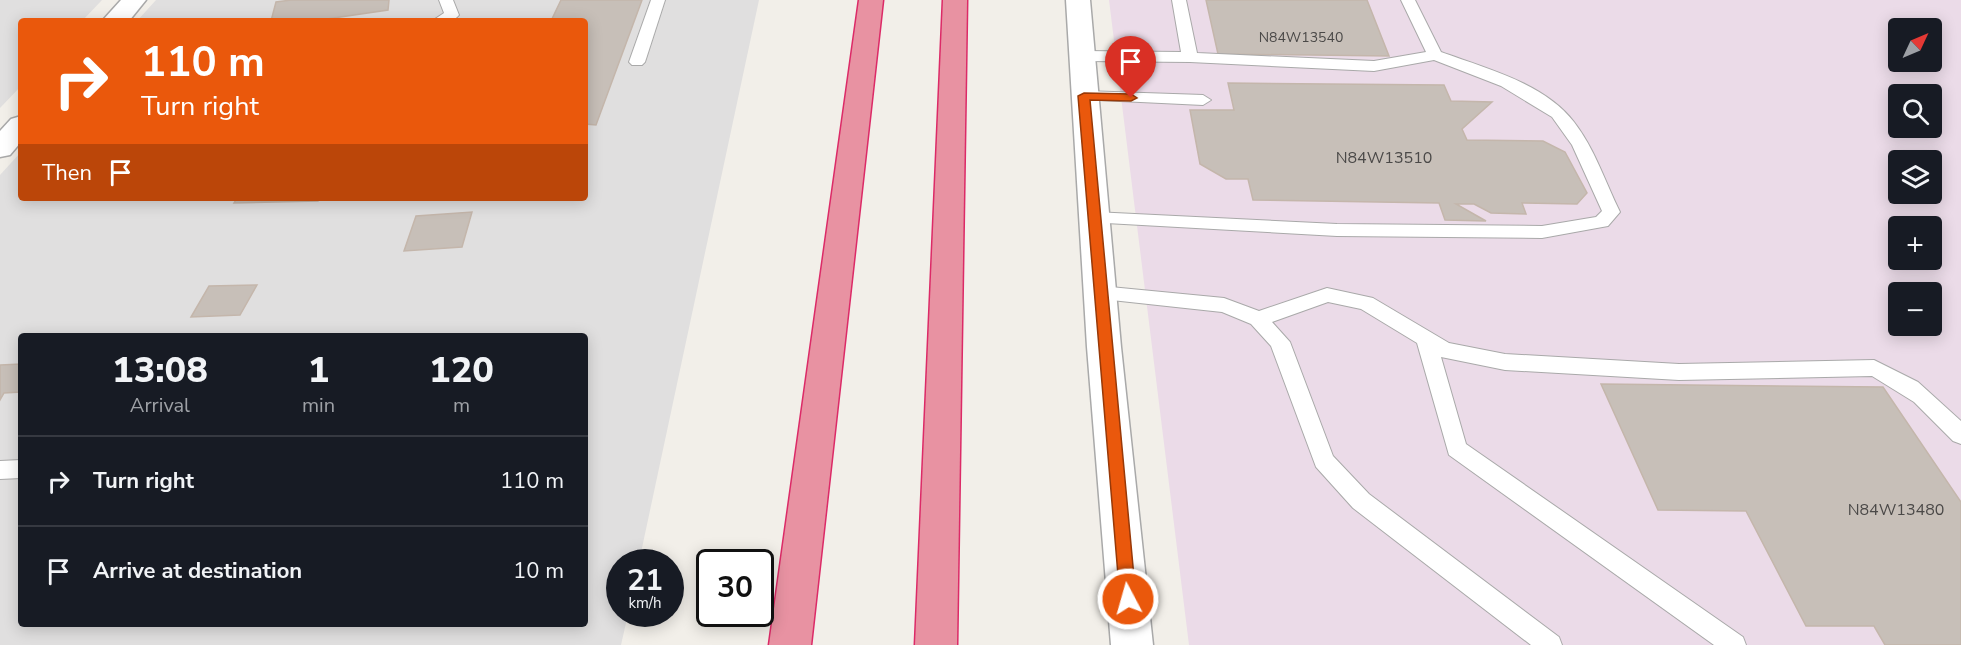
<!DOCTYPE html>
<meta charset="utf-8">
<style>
:root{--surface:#171b24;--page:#20242c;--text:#f1f3f6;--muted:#9ea1a6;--line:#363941}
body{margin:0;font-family:"Nunito Sans",sans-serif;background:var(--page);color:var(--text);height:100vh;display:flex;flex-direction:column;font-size:22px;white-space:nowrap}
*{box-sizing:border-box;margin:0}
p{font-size:20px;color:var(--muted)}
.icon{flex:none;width:33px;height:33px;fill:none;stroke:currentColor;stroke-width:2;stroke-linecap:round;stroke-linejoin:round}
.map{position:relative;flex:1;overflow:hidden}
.side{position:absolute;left:18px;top:333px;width:570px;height:294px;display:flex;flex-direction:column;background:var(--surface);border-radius:6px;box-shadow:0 3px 15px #0003}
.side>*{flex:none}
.banner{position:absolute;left:18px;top:18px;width:570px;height:183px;border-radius:6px;box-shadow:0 3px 15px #0003;background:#ea580c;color:#fff;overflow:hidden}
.needle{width:39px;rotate:46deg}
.buttons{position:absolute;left:1888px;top:18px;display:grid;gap:12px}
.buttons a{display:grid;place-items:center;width:54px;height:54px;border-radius:6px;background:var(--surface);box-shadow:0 3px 15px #0003;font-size:30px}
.speed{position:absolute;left:606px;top:549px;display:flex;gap:12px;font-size:30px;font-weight:700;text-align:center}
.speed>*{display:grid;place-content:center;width:78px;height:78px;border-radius:50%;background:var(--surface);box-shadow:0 3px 15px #0003;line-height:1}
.speed small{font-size:15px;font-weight:400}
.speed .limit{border:3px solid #111;border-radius:9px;background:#fff;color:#111}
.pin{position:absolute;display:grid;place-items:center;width:51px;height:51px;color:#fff;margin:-62px -26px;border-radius:50% 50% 50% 0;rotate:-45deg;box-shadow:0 0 6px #0007}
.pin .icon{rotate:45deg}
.me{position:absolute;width:66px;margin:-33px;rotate:354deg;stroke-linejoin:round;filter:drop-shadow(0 0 4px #0008)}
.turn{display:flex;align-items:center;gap:21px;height:126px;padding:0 24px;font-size:27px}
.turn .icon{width:78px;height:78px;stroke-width:2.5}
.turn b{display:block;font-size:42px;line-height:51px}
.then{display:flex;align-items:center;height:57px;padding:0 24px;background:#0003;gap:12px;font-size:22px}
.eta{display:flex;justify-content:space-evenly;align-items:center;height:102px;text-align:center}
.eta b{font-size:36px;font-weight:800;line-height:42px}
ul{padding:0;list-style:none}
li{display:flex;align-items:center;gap:18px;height:90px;padding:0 24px;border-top:2px solid var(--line)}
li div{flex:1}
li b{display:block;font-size:22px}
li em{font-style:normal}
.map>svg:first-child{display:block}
</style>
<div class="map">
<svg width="1961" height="645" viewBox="0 0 1961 645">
<rect width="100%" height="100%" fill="#f2efe9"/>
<g fill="#e0dfdf" fill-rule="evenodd">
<path d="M0 0H102L82 21H21V86L0 108Z"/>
<path d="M156 0H759L639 562H620V614H628L621 645H0V175L21 152V198H585V21H137ZM21 336H585V624H21Z"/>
</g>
<path fill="#ebdbe8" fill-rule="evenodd" d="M1109 0H1961V645H1189ZM1899 28H1932V62H1899ZM1899 94H1932V128H1899ZM1899 160H1932V194H1899ZM1899 226H1932V260H1899ZM1899 292H1932V326H1899Z"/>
<g fill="#c7bfb8" stroke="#c4b6ab" stroke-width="1.5">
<path d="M291 0H389L388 10 313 21H271L276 2Z"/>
<path d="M561 0H642L596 125 585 124V21H551Z"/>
<path d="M1206 0H1367L1389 56 1218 54Z"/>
<path d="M1228 83 1444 85 1451 101 1492 102 1462 129 1467 140 1543 141 1565 152 1587 193 1577 204 1522 203 1526 214 1491 213 1474 204H1456L1486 221 1445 220 1439 203 1253 200 1248 179H1226L1200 164 1190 110H1234Z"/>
<path d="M237 198H319L318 201 234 203Z"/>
<path d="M472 212 462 247 404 251 416 216Z"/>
<path d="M257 285 240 315 191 317 209 286Z"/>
<path d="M21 364V392L4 393 0 400V365Z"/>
<path d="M1601 384 1883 387 1961 502V645H1885L1874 626H1806L1746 511 1658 510Z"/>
</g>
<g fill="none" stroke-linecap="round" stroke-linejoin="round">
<defs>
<g id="service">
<path d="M439 0H453L459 15C453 23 441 21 432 21L444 13Z"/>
<path d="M651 0H665L645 62 642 65H632L629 62Z"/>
<path d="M1172 0H1186L1197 53 1374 61 1426 52 1401 0H1415L1441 52C1485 68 1544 83 1574 122 1595 149 1605 182 1620 212L1608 226 1542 238 1337 236 1088 222 1085 218 1088 214 1094 212 1337 224 1542 226 1596 217 1602 211 1572 145 1552 117 1501 86 1434 60 1374 71 1190 62 1083 61 1075 56 1083 51 1181 52Z"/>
<path d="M1084 91 1203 95 1211 100 1203 105 1078 99 1076 96 1078 93Z"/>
<path d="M1100 286 1224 298 1259 311 1327 288 1373 298 1449 343 1505 354 1679 364 1874 360 1918 382 1961 421V444L1953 441 1914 402 1872 376 1679 380 1505 370 1441 357 1466 444 1743 637 1746 645H1714L1449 455 1417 343 1361 309 1328 302 1272 322 1290 342 1333 456 1369 494 1559 637 1562 645H1531L1353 508 1316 467 1271 346 1251 324 1222 312 1093 298 1090 293 1093 288Z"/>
<path d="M21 460V478L0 479V461Z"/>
</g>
<path id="minor" d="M1066 0H1090L1121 347 1153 645H1111L1087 347Z"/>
<g id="tertiary">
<path d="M121 0H146L129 21H102Z"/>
<path d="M21 116V142L10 155 0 157V131L11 119Z"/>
</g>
<g id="motorway">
<path d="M859 0H883L811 645H769Z"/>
<path d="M943 0H967L957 645H915Z"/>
</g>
</defs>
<use href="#service" stroke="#a9a9a9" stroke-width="2"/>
<use href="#minor" stroke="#a9a9a9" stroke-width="3"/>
<use href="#tertiary" stroke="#a9a9a9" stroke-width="3"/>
<use href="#motorway" stroke="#dc2a67" stroke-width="3"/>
<use href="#service" fill="#fff" fill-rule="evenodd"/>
<use href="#minor" fill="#fff" fill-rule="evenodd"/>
<use href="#tertiary" fill="#fff" fill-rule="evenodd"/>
<use href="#motorway" fill="#e892a2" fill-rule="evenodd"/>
</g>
<path fill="#ea580c" stroke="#983908" stroke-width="1.5" d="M1084 93 1131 94 1137 98 1131 101 1090 100 1136 599 1134 605 1128 607 1122 605 1120 599 1078 96Z"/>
<g text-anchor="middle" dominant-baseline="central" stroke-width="6" stroke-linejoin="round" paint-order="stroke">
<g font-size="14" fill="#4b4948">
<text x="1301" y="37">N84W13540</text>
</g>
<g font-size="16" fill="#4b4948">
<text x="1384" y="158">N84W13510</text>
<text x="1896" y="510">N84W13480</text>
</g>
</g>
</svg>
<div class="buttons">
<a><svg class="needle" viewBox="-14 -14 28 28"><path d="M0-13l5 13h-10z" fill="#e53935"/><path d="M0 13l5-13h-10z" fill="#9ea1a6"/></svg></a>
<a><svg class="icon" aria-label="search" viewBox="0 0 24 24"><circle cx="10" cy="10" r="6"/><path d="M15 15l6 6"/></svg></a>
<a><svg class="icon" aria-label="layers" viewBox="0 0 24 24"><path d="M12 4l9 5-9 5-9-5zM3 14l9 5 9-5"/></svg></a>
<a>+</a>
<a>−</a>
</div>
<div class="speed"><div>21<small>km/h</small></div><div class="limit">30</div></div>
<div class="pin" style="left:1131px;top:98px;background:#d93025"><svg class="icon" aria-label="arrive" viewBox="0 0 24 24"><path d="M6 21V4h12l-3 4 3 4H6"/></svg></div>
<svg class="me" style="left:1128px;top:599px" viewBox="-20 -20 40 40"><circle r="17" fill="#ea580c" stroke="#fff" stroke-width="3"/><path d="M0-11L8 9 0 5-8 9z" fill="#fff"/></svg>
<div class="banner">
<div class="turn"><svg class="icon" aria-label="right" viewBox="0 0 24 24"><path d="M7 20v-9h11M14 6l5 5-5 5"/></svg><div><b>110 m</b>Turn right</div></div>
<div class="then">Then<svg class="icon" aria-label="arrive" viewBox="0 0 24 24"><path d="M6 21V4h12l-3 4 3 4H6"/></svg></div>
</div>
<section class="side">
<div class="eta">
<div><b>13:08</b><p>Arrival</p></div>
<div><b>1</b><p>min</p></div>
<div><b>120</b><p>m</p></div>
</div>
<ul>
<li><svg class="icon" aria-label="right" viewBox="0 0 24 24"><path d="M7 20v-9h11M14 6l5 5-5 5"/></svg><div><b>Turn right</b></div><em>110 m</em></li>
<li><svg class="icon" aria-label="arrive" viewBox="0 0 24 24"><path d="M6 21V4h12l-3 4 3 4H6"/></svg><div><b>Arrive at destination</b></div><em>10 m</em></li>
</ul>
</section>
</div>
